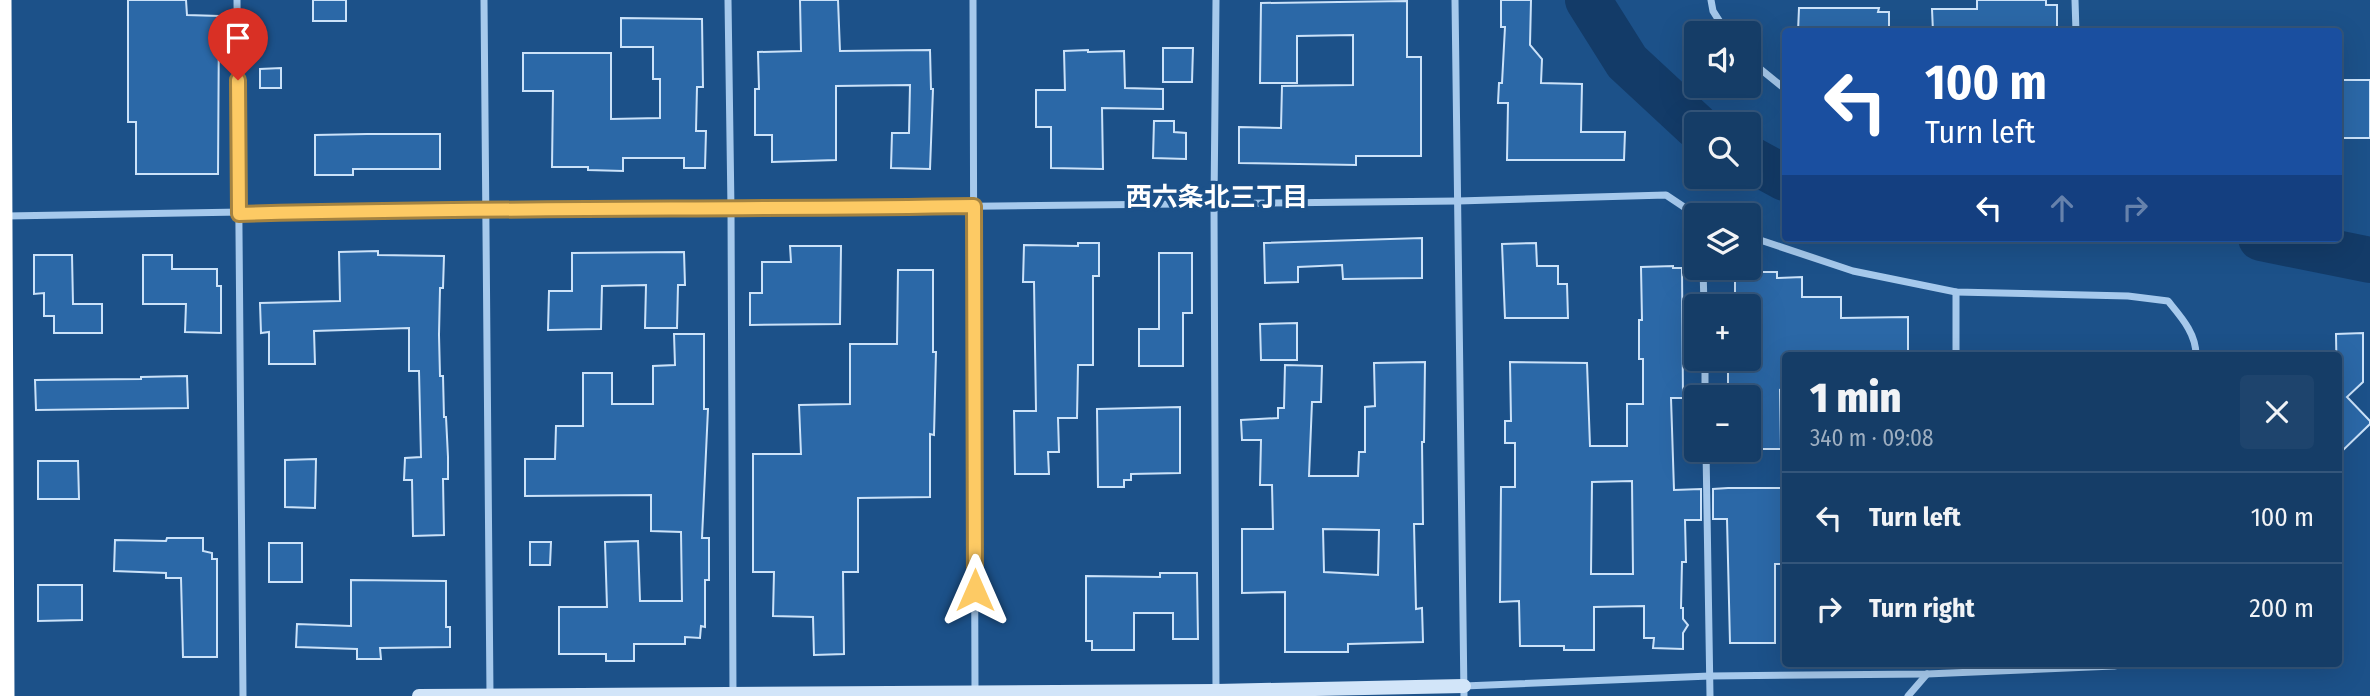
<!DOCTYPE html>
<meta charset="utf-8">
<style>
:root{--surface:#153d67;--page:#1e446d;--text:#f1f3f6;--muted:#9daec0;--line:#34567b}
body{margin:0;font-family:"Fira Sans Condensed","Noto Sans JP",sans-serif;background:var(--page);color:var(--text);height:100vh;display:flex;flex-direction:column;font-size:26px;white-space:nowrap}
*{box-sizing:border-box;margin:0}
p{font-size:23px;color:var(--muted)}
.icon{flex:none;width:38px;height:38px;fill:none;stroke:currentColor;stroke-width:2;stroke-linecap:round;stroke-linejoin:round}
.map{position:relative;flex:1;overflow:hidden}
.details{position:absolute;left:1782px;top:352px;width:560px;height:315px;display:flex;flex-direction:column;background:var(--surface);border-radius:7px;box-shadow:0 7px 28px #0002,0 0 0 2px var(--line)}
.details>*{flex:none}
.hud{position:absolute;left:1782px;top:28px;width:560px;height:214px;border-radius:7px;box-shadow:0 7px 28px #0002,0 0 0 2px var(--line);background:#1a4fa0;color:#fff;overflow:hidden}
.buttons{position:absolute;left:1684px;top:21px;display:grid;gap:14px}
.buttons a{display:grid;place-items:center;width:77px;height:77px;border-radius:7px;background:var(--surface);box-shadow:0 7px 28px #0002,0 0 0 2px var(--line);font-size:35px}
.pin{position:absolute;display:grid;place-items:center;width:60px;height:60px;color:#fff;margin:-72px -30px;border-radius:50% 50% 50% 0;rotate:-45deg;box-shadow:0 0 7px #0007}
.pin .icon{rotate:45deg}
.me{position:absolute;width:77px;margin:-38px;rotate:0deg;stroke-linejoin:round;filter:drop-shadow(0 0 5px #0008)}
.turn{display:flex;align-items:center;gap:24px;height:147px;padding:0 28px;font-size:32px}
.turn .icon{width:91px;height:91px;stroke-width:2.5}
.turn b{display:block;font-size:49px;line-height:60px}
.lanes{display:flex;align-items:center;height:66px;padding:0 28px;background:#0003;justify-content:center;gap:35px;direction:ltr}
.lanes .off{opacity:.35}
.round{display:grid;place-items:center;flex:none;width:74px;height:74px;border-radius:7px;background:var(--page)}
.overview{display:flex;align-items:center;justify-content:space-between;height:119px;padding:0 28px}
h1{font-size:42px;font-weight:800;line-height:52px}
ul{padding:0;list-style:none}
li{display:flex;align-items:center;gap:21px;height:91px;padding:0 28px;border-top:2px solid var(--line)}
li div{flex:1}
li b{display:block;font-size:26px}
li em{font-style:normal}
.map>svg:first-child{display:block}
</style>
<div class="map">
<svg width="2370" height="696" viewBox="0 0 2370 696">
<rect width="100%" height="100%" fill="#1c5189"/>
<g fill="none" stroke-linecap="round" stroke-linejoin="round">
<g stroke="#133b68" stroke-width="46">
<path d="M1588 0 1627 62 1696 126"/>
<path d="M1748 158 1785 178"/>
<path d="M2261 238 2370 260"/>
</g>
</g>
<g fill="#2b68a7" stroke="#cbe2f9" stroke-width="2" fill-rule="evenodd">
<path d="M128 0H186L187 15 219 16 218 174H136V122H128Z"/>
<rect x="313" y="0" width="33" height="21"/>
<path d="M800 0H838L840 51 930 50 931 89H933L930 169 891 168 892 133H909L910 85 836 86V160L772 162V135H755V89H759L758 52 801 51Z"/>
<path d="M1501 0H1531L1530 45 1542 59 1541 83 1582 84 1581 132H1625L1624 160H1507L1508 103H1498L1499 83H1502L1505 27H1501Z"/>
<path d="M1977 0H2046V5H2057V32H1933L1932 9H1977Z"/>
<path d="M1407 1V57H1421V156H1356V165L1239 163V127L1281 128 1282 86 1353 85V35L1297 36V83H1260L1261 3Z"/>
<path d="M1799 8H1879L1878 12H1889V32H1798Z"/>
<path d="M621 18 702 19 703 87H697L696 131H706L705 168H684V158H623V171L588 170V167H552L553 91H523V53H611V119L660 118V79H653V47H621Z"/>
<path d="M1163 48H1193L1192 82H1163Z"/>
<path d="M1088 50V52L1124 51 1125 88 1163 89V109L1102 108 1103 169 1051 168V127H1036V90H1065L1064 51Z"/>
<path d="M281 68V88H260V69Z"/>
<rect x="2338" y="80" width="32" height="58"/>
<path d="M1154 121H1174V132L1186 133V159L1153 158Z"/>
<path d="M367 134H440V169H353V175H315V135Z"/>
<path d="M1422 238V278L1343 279 1342 265 1298 267V282L1265 283 1264 243Z"/>
<path d="M1078 243H1099V276H1093V365H1078L1077 418H1058L1059 452H1048L1049 474H1015L1014 411H1036L1034 282H1023L1024 245 1078 246Z"/>
<path d="M1536 243 1537 266H1558V284H1567L1568 318H1505L1502 244Z"/>
<path d="M790 246H841L840 324 750 325V293H762V262H791Z"/>
<path d="M378 251V255L444 256 443 288H440L439 335 440 376H443L444 417H446L448 457V479H443L444 535 413 536 412 480H404L405 458 421 457 419 371H409V328L314 331 315 364H269V332L261 333 260 303 340 301 339 252Z"/>
<path d="M684 252 685 285H678L677 328H645L646 285 602 286 601 329 548 330 549 291H572V253Z"/>
<path d="M1159 253H1192V313H1183V366H1139V329H1159Z"/>
<path d="M34 255H72L73 304H102V333H54V316H44V293L34 294Z"/>
<path d="M143 255H172V269H217V286H221V333L185 332 186 304H143Z"/>
<path d="M1673 266V268H1682L1683 398H1671L1674 490 1701 489V520H1685L1686 562H1682L1681 608H1683V619L1688 625 1683 633V649L1653 648 1654 638H1644V606L1594 607V650H1564V646H1520L1519 601 1500 602 1501 487H1515V443H1505V421H1511L1510 362 1587 363 1590 446H1627V404H1643V359H1639V320H1642L1641 267ZM1632 481 1633 574H1591L1592 482Z"/>
<path d="M1735 269H1759V272H1777V278L1802 277V297H1841V318L1908 317V352L1785 355V391L1780 390 1781 449H1748V397H1728V362L1748 361V306H1735Z"/>
<path d="M898 270H933V352H936L934 435 930 434V497L858 498V572H843L844 654 814 655 813 617 773 616 774 572H753V454H801L799 405 850 404V344H897Z"/>
<path d="M1297 323V360H1261L1260 324Z"/>
<path d="M2363 333V382L2347 397 2370 421V424L2338 455 2336 334Z"/>
<path d="M674 334H704V409H708L702 538H709V580H705V627L701 626 700 638 685 637V644H634V661H606V654H559V607H607L605 542 638 541 640 601H682L681 532 651 531V495L525 496V459H555L556 426H583V373H612V404H653V366L675 365Z"/>
<path d="M1425 362 1424 442H1422L1423 524H1414L1416 609 1422 608 1423 642 1348 644V652H1285V592L1242 593V529H1273L1272 485H1260L1261 440H1242L1241 420 1278 418V408H1284L1285 365 1322 366 1321 402H1312L1309 476H1358L1359 452H1365V407L1375 406 1374 363ZM1323 529 1379 530 1378 575 1324 572Z"/>
<path d="M187 376 188 408 36 410 35 380 141 379V377Z"/>
<path d="M1180 407V473L1131 474V480H1124V487H1098L1097 409Z"/>
<path d="M316 459 315 508 285 507V460Z"/>
<path d="M38 461H78L79 499H38Z"/>
<path d="M1728 488H1785V564H1775V643H1730L1727 519H1713V489Z"/>
<path d="M167 538H203V551L212 553V559H217V657H183L181 578H166V573L114 571 115 540 166 541Z"/>
<path d="M530 542H551L550 565H530Z"/>
<rect x="269" y="543" width="33" height="39"/>
<path d="M1160 573H1197L1198 639H1173V613H1134V650H1092V641H1086V576L1160 577Z"/>
<path d="M351 580 446 581V627H450V647L380 648 381 659H357V649L296 647 297 624 351 626Z"/>
<path d="M38 585H82V620L38 621Z"/>
</g>
<g fill="none" stroke-linecap="round" stroke-linejoin="round">
<g stroke="#a6c9ec" stroke-width="7">
<path d="M237 0 243 696"/>
<path d="M484 0 490 695"/>
<path d="M728 0 731 209 733 696"/>
<path d="M973 0 975 692"/>
<path d="M1216 0 1214 204 1216 692"/>
<path d="M1455 0 1464 696"/>
<path d="M1711 0 1713 11 1727 33"/>
<path d="M2075 0 2076 32"/>
<path d="M1748 59 1785 89"/>
<path d="M6 216 486 208 731 209 1458 201 1666 195 1696 215"/>
<path d="M1748 236 1853 271 1956 292 2128 296 2168 301C2181 317 2196 333 2196 355"/>
<path d="M1703 268 1704 306"/>
<path d="M1956 355V292"/>
<path d="M1705 359V397"/>
<path d="M1706 450 1710 696"/>
<path d="M1464 686 1710 676 1927 674 2114 666 2130 663"/>
<path d="M1908 696 1927 674"/>
</g>
<path stroke="#d2e5f9" stroke-width="14" d="M419 696 1216 691 1464 686"/>
<path stroke="#fff" stroke-width="21" d="M1 0 4 696"/>
</g>
<g fill="none" stroke-linecap="round" stroke-linejoin="round">
<defs>
<path id="route" d="M238 80 239 214C484 207 729 210 974 206L975 590"/>
</defs>
<use href="#route" stroke="#a48341" stroke-width="18"/>
<use href="#route" stroke="#fdca64" stroke-width="12"/>
</g>
<g text-anchor="middle" dominant-baseline="central" stroke-width="7" stroke-linejoin="round" paint-order="stroke">
<g font-size="26" font-weight="bold" fill="#fff" stroke="#1c5189">
<text x="1217" y="197">西六条北三丁目</text>
</g>
</g>
</svg>
<div class="buttons">
<a><svg class="icon" aria-label="sound" viewBox="0 0 24 24"><path d="M4 9h4l5-4v14l-5-4H4zM17 9q2 3 0 6"/></svg></a>
<a><svg class="icon" aria-label="search" viewBox="0 0 24 24"><circle cx="10" cy="10" r="6"/><path d="M15 15l6 6"/></svg></a>
<a><svg class="icon" aria-label="layers" viewBox="0 0 24 24"><path d="M12 4l9 5-9 5-9-5zM3 14l9 5 9-5"/></svg></a>
<a>+</a>
<a>−</a>
</div>
<div class="pin" style="left:238px;top:80px;background:#d93025"><svg class="icon" aria-label="arrive" viewBox="0 0 24 24"><path d="M6 21V4h12l-3 4 3 4H6"/></svg></div>
<svg class="me" style="left:975px;top:590px" viewBox="-20 -20 40 40"><path d="M0-17L14 15 0 8-14 15z" fill="#fdca64" stroke="#fff" stroke-width="4"/></svg>
<div class="hud">
<div class="turn"><svg class="icon" aria-label="left" viewBox="0 0 24 24"><path d="M17 20v-9H6M10 6l-5 5 5 5"/></svg><div><b>100 m</b>Turn left</div></div>
<div class="lanes"><svg class="icon" aria-label="left" viewBox="0 0 24 24"><path d="M17 20v-9H6M10 6l-5 5 5 5"/></svg><svg class="icon off" aria-label="ahead" viewBox="0 0 24 24"><path d="M12 20V5M6 11l6-6 6 6"/></svg><svg class="icon off" aria-label="right" viewBox="0 0 24 24"><path d="M7 20v-9h11M14 6l5 5-5 5"/></svg></div>
</div>
<section class="details">
<div class="overview"><div><h1>1 min</h1><p>340 m · 09:08</p></div><a class="round"><svg class="icon" aria-label="close" viewBox="0 0 24 24"><path d="M6 6l12 12M18 6L6 18"/></svg></a></div>
<ul>
<li><svg class="icon" aria-label="left" viewBox="0 0 24 24"><path d="M17 20v-9H6M10 6l-5 5 5 5"/></svg><div><b>Turn left</b></div><em>100 m</em></li>
<li><svg class="icon" aria-label="right" viewBox="0 0 24 24"><path d="M7 20v-9h11M14 6l5 5-5 5"/></svg><div><b>Turn right</b></div><em>200 m</em></li>
</ul>
</section>
</div>
